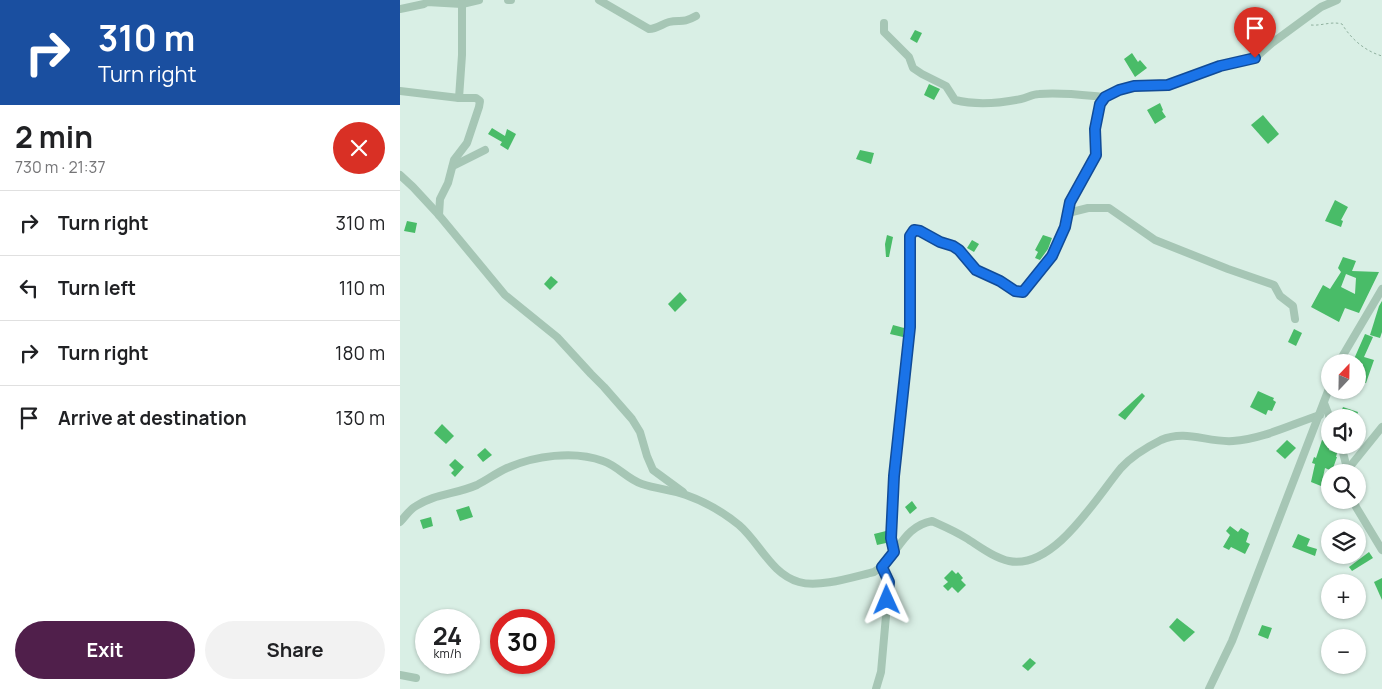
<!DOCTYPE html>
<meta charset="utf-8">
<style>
:root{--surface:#fff;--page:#f2f2f2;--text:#202124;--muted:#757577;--line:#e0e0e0;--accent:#501f4b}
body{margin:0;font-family:Manrope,sans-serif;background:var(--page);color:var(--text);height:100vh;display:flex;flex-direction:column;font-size:19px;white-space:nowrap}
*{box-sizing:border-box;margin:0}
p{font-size:16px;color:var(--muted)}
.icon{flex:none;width:28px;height:28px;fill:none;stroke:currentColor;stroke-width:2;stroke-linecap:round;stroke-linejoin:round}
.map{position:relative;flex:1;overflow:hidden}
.panel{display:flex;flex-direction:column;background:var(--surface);width:400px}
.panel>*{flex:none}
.banner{background:#1a4fa0;color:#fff;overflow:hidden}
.needle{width:32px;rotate:22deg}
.fabs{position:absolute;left:921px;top:354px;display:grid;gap:10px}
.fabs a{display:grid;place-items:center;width:45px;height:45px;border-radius:50%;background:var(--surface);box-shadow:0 1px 4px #0004;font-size:25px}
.speed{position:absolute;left:15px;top:609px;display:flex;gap:10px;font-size:25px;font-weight:700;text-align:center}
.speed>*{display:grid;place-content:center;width:65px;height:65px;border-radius:50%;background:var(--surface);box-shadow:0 1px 4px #0004;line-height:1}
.speed small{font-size:12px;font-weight:400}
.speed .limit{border:8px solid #d22;background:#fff;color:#111}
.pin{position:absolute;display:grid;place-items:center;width:42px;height:42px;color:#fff;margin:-51px -21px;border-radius:50% 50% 50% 0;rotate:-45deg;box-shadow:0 0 5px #0007}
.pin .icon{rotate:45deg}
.me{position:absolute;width:55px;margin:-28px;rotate:359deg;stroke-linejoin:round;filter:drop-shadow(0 0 4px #0008)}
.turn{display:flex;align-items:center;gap:18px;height:105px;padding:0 15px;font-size:22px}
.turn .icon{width:65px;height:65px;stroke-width:2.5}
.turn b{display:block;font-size:35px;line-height:42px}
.round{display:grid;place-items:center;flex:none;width:52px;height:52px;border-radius:26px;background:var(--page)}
.headline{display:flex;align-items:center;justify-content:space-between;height:85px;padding:0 15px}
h1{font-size:30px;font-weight:700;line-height:38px}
.primary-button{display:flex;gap:10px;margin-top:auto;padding:10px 15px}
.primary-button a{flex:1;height:58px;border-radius:30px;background:var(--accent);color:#fff;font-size:20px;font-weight:700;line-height:58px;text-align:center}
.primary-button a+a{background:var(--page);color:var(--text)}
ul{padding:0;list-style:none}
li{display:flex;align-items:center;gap:15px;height:65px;padding:0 15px;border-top:1px solid var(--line)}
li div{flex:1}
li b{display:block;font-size:19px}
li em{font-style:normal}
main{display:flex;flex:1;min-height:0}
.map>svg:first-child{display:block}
</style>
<main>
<section class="panel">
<div class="banner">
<div class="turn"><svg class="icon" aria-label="right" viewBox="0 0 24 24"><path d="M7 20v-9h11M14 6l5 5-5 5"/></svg><div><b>310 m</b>Turn right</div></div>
</div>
<div class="headline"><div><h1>2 min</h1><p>730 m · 21:37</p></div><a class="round" style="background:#d93025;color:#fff"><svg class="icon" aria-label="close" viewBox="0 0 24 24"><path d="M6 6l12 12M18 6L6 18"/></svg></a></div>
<ul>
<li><svg class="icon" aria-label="right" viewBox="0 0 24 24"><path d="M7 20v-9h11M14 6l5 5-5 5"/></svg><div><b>Turn right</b></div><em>310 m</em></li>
<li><svg class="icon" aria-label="left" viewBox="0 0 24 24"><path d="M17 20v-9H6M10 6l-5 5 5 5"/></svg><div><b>Turn left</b></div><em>110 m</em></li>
<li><svg class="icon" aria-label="right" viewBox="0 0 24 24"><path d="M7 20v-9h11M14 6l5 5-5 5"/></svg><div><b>Turn right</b></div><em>180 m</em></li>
<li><svg class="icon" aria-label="arrive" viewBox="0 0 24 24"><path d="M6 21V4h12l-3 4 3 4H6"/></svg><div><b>Arrive at destination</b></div><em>130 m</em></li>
</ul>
<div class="primary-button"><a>Exit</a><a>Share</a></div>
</section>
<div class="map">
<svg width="982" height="689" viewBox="0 0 982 689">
<rect width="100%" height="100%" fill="#d9efe5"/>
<g fill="#49bc68" fill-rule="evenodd">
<path d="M847 27 851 32 839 39 835 34Z"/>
<path d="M515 30 522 33 517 43 510 39Z"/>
<path d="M732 53 738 62 740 60 747 68 735 77 724 59Z"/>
<path d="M529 84 540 89 534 100 524 95Z"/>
<path d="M760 103 763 110 762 111 766 117 755 124 747 110Z"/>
<path d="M863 115 879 134 868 144 851 125Z"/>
<path d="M92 128 105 136 107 129 116 134 108 150 100 145 102 142 88 134Z"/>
<path d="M460 150 474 153 471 164 456 159Z"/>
<path d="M935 200 948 207 941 220 943 221 941 227 925 221Z"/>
<path d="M7 221 17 223 15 233 4 231Z"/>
<path d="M487 235 493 237 489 257H486L485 244Z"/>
<path d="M643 235 652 238 648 249 640 260 635 258 638 252 635 250Z"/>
<path d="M572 240 579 244 574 252 567 248Z"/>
<path d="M943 257 956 261 952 271 979 272 959 313 945 308 939 322 911 307 923 285 930 289 941 272 938 268ZM946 274 956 278 955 294 941 287Z"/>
<path d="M151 276 158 282 150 290 144 284Z"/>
<path d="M280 292 287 300 275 312 268 304Z"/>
<path d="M982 301V332L980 338 970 335 979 306Z"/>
<path d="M493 325 504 328 503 337 490 334Z"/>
<path d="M894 329 902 333 896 346 888 342Z"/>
<path d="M965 334 973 337 964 357 974 360 966 383 958 380 963 364 954 359Z"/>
<path d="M858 391 874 398 873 400 876 402 872 411 868 410 866 415 850 407Z"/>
<path d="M742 393 745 396 725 420 718 415Z"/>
<path d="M943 407 958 412 956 418H939Z"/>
<path d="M42 424 54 436 46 444 34 433Z"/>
<path d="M887 440 896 448 885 459 876 451Z"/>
<path d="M922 440 930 443 929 450 937 453 936 457H937L932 471 925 468 921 486 911 482 915 464 912 463 914 457 916 458Z"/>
<path d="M85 448 92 455 83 462 77 455Z"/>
<path d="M55 459 64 467 55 477 51 473 54 470 49 465Z"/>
<path d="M512 501 517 508 510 514 505 507Z"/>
<path d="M69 506 73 517 60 521 56 510Z"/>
<path d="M31 517 33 526 23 529 20 520Z"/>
<path d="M830 526 838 532 841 528 849 533 846 542 850 544 845 554 831 547 829 550 823 547 830 535 826 531Z"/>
<path d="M486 531V543L477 545 474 534Z"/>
<path d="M898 534 910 539 907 546 917 549 915 556 892 547Z"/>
<path d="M969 552 973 558 952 571 949 567Z"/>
<path d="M552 570 556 574 558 572 563 578 561 580 566 585 558 593 552 587 548 591 543 586 548 582 544 578Z"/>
<path d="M982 578V600L974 582Z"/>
<path d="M777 618 795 632 784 642 769 627Z"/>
<path d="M862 625 872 628 868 639 858 635Z"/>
<path d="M630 658 636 663 628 671 622 666Z"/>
</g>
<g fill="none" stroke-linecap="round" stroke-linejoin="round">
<path stroke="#90b19f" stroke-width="1" stroke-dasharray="2.5 2.5" stroke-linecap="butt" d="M911 25C922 26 931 21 942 24 951 39 965 51 982 56"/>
<g stroke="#a6c6b5" stroke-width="8">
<path d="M108 0H111"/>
<path d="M199 0 249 29C257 29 262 24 269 22 280 19 282 24 296 16"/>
<path d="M0 9 24 4 27 2 62 4 79 0"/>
<path d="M484 23V32L509 57 513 68 522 74 546 86 555 100C575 105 601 103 621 99 627 98 633 94 639 94 661 92 683 95 705 97"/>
<path d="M0 91 59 98"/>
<path d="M53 166 85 150"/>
<path d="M0 175 13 187 38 214 105 295 157 337 191 374 204 387 232 419 240 432 247 456 253 470 283 492"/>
<path d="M668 213 688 208H709L755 240 828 269 874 285 880 296 893 306 895 319"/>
<path d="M39 215 40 199 48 183 54 160 67 143 79 107 80 101 76 98H59L62 55V4"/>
<path d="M939 362 982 289"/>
<path d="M924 403 930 418"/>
<path d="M941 445 948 472"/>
<path d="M948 469 982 427"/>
<path d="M954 500 956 507 982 550"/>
<path d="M0 522C5 517 10 509 16 506 34 494 57 494 77 485 87 480 96 473 107 468 134 456 174 450 203 461 218 466 227 479 242 484 257 489 272 490 286 495 306 502 323 512 339 525 360 543 371 574 399 582 419 588 453 577 474 572 498 558 501 527 532 521 543 526 555 531 566 538 579 546 594 558 609 561 654 570 696 498 721 468 731 457 747 447 761 440 786 429 808 443 833 441 863 439 892 424 920 415"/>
<path d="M494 552 491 538 494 510V476L510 327V235L514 230 520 231 540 242 553 246 559 250 576 270 600 281 615 291 623 292 651 256 665 227 670 202 696 155 695 129 700 104 705 97 719 90 734 86 768 85 820 66 855 58 872 43 921 7 937 0"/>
<path d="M0 675 16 678"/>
<path d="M476 689 481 672 489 582 482 567"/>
<path d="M809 689 832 641 930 386"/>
</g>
</g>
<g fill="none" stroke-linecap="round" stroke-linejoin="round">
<defs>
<path id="route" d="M487 600 489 582 482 567 494 552 491 538 494 476 510 327V236L514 230 520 231 540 242 553 246 559 250 576 270 600 281 615 291 623 292 652 256 665 227 670 202 696 155 695 129 700 104 705 97 719 90 734 86 768 85 820 66 855 58"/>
</defs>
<use href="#route" stroke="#114b97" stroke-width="12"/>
<use href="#route" stroke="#1a73e8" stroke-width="9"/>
</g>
</svg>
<div class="fabs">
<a><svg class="needle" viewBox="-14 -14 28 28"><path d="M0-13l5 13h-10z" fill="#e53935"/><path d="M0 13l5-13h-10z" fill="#757577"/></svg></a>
<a><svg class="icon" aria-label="sound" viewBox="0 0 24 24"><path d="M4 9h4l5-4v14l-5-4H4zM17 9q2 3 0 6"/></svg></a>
<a><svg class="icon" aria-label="search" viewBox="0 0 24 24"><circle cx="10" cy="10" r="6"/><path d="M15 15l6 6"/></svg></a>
<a><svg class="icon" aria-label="layers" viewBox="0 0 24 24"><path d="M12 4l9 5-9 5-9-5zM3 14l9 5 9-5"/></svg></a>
<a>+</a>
<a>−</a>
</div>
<div class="speed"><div>24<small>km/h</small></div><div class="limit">30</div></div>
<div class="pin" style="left:855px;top:58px;background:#d93025"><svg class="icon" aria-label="arrive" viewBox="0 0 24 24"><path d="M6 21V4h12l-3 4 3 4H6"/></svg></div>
<svg class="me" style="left:487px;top:600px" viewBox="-20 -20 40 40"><path d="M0-17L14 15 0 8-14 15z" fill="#1a73e8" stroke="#fff" stroke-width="4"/></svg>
</div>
</main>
